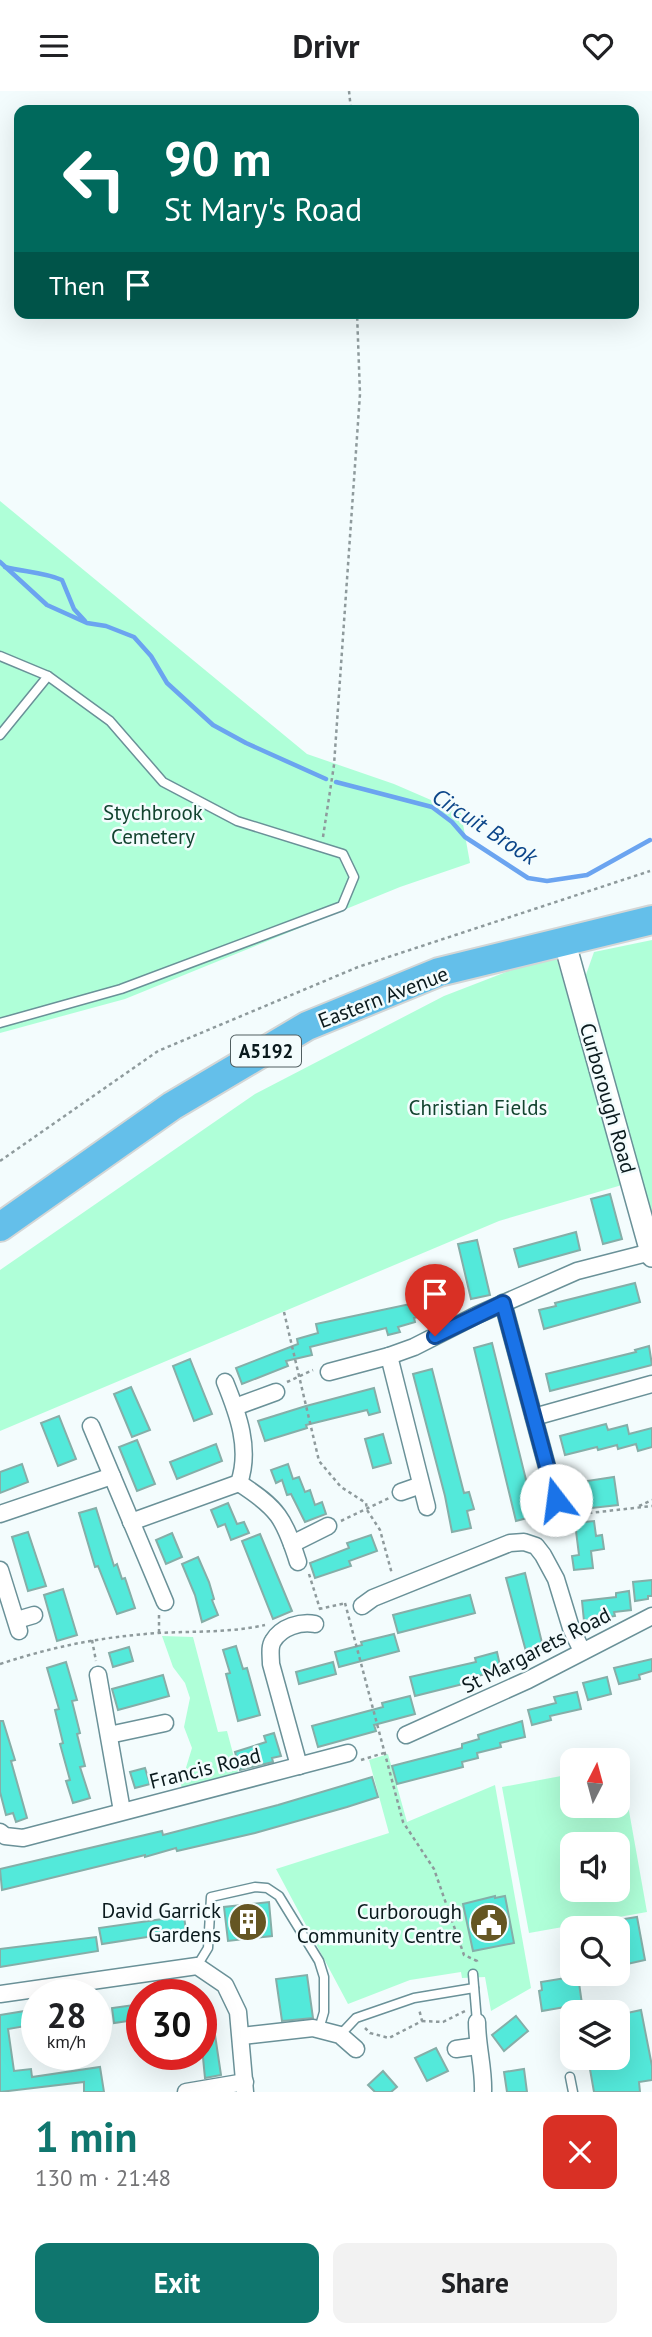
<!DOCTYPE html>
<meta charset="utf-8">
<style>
:root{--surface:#fff;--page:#f2f2f2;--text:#202124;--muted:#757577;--accent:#0f766e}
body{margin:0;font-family:"PT Sans",sans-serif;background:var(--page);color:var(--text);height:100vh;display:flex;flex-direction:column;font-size:26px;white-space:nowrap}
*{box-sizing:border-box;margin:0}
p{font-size:23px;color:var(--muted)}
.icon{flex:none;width:38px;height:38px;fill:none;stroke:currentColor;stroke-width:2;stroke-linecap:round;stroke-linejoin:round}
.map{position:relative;height:2001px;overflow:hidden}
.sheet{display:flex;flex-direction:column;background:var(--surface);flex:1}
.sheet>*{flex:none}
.top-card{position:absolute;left:14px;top:14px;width:625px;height:214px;border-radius:14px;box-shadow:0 7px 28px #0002;background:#00695c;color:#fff;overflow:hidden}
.needle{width:46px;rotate:6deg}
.controls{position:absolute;left:560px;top:1657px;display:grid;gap:14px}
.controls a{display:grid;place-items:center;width:70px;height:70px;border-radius:14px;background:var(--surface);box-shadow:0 7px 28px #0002;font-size:35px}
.speed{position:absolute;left:21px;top:1888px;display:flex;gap:14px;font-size:35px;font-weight:700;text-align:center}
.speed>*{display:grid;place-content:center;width:91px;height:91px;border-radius:50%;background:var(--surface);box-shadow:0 7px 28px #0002;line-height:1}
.speed small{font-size:18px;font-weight:400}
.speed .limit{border:10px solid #d22;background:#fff;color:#111}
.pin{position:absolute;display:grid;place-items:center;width:60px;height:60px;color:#fff;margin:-72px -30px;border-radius:50% 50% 50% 0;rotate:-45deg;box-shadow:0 0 7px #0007}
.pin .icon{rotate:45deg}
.me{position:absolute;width:77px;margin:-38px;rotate:345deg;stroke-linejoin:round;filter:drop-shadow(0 0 5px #0008)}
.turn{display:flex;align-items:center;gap:24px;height:147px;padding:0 35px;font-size:32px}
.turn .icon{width:91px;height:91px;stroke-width:2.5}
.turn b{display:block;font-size:49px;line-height:60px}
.then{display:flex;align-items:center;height:66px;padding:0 35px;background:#0003;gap:14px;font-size:26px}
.round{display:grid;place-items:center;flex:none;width:74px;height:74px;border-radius:14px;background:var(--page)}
.head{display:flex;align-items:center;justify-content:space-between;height:119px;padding:0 35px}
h1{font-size:42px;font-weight:700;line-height:52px;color:var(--accent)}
.primary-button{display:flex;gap:14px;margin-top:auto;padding:14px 35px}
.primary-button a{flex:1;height:80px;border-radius:14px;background:var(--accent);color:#fff;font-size:28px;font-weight:700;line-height:80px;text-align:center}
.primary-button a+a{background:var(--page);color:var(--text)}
header{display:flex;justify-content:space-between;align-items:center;height:91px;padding:0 35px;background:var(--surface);font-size:32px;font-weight:700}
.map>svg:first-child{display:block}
</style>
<header><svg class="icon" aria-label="menu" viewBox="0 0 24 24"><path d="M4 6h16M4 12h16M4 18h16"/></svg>Drivr<svg class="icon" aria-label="heart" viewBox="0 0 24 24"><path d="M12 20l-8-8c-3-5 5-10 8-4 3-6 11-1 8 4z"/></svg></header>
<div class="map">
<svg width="652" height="2001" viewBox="0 0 652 2001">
<rect width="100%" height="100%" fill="#f3fcfd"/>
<g fill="#afffd8" fill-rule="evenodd">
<path d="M0 410 307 663 394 693 461 722 470 772 400 796 125 908 0 942Z"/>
<path d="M652 849V1133L583 892 594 861Z"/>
<path d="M555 862 622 1094 499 1130 0 1340V1179L255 1003 444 905Z"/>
<path d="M162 1545 193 1546 218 1641 227 1640 239 1685 182 1700 181 1693 192 1657 184 1636 190 1607 185 1592 173 1576Z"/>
<path d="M388 1663 407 1731 495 1694 531 1897 491 1920 485 1886 462 1887 461 1881 410 1889 348 1913 276 1778 389 1742 369 1669Z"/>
<path d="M618 1675H621L647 1821 529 1842 502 1696 572 1683V1715H618ZM572 1754H618V1799H572Z"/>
</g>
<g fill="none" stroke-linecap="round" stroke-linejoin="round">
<g stroke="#6ba4f0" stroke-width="4.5">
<path d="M0 471 47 514 87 532 106 535 134 546 151 565 167 592 213 634 246 652 326 688"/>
<path d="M5 476C24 481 43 481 62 489L74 518 85 530"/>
<path d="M336 691 432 716 452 731 465 746 528 787 547 790 587 784 650 749"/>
</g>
</g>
<g fill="#53e9da" stroke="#85aea8" stroke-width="2">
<path d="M610 1103 622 1148 603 1153 591 1108Z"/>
<path d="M576 1141 580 1159 519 1176 514 1158Z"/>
<path d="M477 1149 490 1204 471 1208 458 1153Z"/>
<path d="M635 1192 640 1211 544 1238 539 1219 556 1215 555 1212Z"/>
<path d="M440 1195 445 1213 429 1217 430 1223 414 1227 415 1231 398 1236 400 1241 388 1244 386 1237 310 1256 312 1264 286 1270 288 1275 242 1293 236 1277 298 1253 297 1248 318 1242 316 1233 415 1212 414 1207 429 1203 428 1198Z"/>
<path d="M492 1252 535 1425 516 1430 474 1257Z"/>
<path d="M649 1255 652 1274 550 1300 546 1283 636 1261 635 1259Z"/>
<path d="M190 1268 212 1323 194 1330 173 1275Z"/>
<path d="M432 1278 464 1402 469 1401 474 1418 467 1420 471 1437 452 1441 445 1405 413 1283Z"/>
<path d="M131 1296 150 1339 132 1346 114 1303Z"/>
<path d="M374 1297 380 1321 369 1324 367 1319 306 1334 307 1337 265 1350 258 1330 306 1315Z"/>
<path d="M59 1325 76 1368 58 1375 41 1332Z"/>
<path d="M606 1333 608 1339 627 1334 629 1343 652 1337V1356L638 1360 636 1353 618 1358 617 1354 598 1359 597 1356 565 1364 560 1345Z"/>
<path d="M383 1343 391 1372 373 1377 365 1348Z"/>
<path d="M137 1349 155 1393 137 1400 119 1356Z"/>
<path d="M216 1353 222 1370 177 1388 170 1371Z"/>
<path d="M22 1373 28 1391 0 1402V1381Z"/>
<path d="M288 1373 293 1388 299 1386 305 1401 310 1399 315 1414 322 1411 326 1423 305 1431 291 1403 287 1404 282 1389 276 1392 271 1379Z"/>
<path d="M614 1386 618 1414 592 1417 587 1390Z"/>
<path d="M228 1412 237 1433 244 1431 249 1442 231 1449 225 1433 218 1436 211 1419Z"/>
<path d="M96 1417 114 1475 117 1473 122 1488 125 1487 135 1517 117 1523 98 1475 95 1476 79 1422Z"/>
<path d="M594 1430 596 1445 602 1444 604 1458 591 1460 593 1477 574 1479 572 1465 579 1464 575 1432Z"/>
<path d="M28 1441 46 1495 28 1500 12 1446Z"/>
<path d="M172 1442 182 1466 166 1473 156 1449Z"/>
<path d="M260 1443 292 1520 273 1528 242 1450Z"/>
<path d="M371 1444 377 1460 349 1470 351 1475 315 1487 310 1472 349 1457 347 1452Z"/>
<path d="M198 1466 209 1491 214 1508 212 1509 218 1524 202 1531 195 1504 182 1473Z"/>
<path d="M525 1482 544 1560 527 1564 506 1487Z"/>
<path d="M652 1489V1505H648V1508L635 1510 633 1491Z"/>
<path d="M63 1498 77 1544 57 1550 44 1504Z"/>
<path d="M629 1500 631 1519 614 1521 615 1525 584 1530 582 1510 616 1506V1502Z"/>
<path d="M470 1504 475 1522 398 1542 393 1524Z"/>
<path d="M394 1543 399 1560 339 1576 335 1561 362 1554 361 1551Z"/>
<path d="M236 1555 243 1578 247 1577 260 1624 238 1630 226 1583 230 1582 223 1559Z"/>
<path d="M129 1556 133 1570 113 1576 109 1562Z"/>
<path d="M497 1561 501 1579 470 1587 471 1591 415 1605 410 1586 476 1571 475 1567Z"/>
<path d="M652 1568V1580L639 1584 640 1588 619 1593 614 1577Z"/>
<path d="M66 1571 77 1609 72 1610 80 1642 77 1643 85 1675 80 1676 90 1707 73 1712 66 1690 70 1689 60 1653 63 1652 55 1619 59 1618 47 1577Z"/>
<path d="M333 1571 336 1583 299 1593 296 1581Z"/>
<path d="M163 1584 169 1605 118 1619 112 1598Z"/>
<path d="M607 1586 611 1603 588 1609 583 1592Z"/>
<path d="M577 1601 581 1618 550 1625 551 1629 532 1634 528 1619 556 1612 554 1606Z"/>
<path d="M410 1605 415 1623 374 1634 376 1640 318 1656 312 1635 383 1616 382 1612Z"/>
<path d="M0 1630H3L15 1669 11 1670 27 1727 16 1731 13 1722 6 1724 0 1701Z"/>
<path d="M522 1630 525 1646 500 1652 501 1656 477 1662 478 1667 462 1671 463 1676 397 1693 392 1675 462 1657V1653L479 1648 478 1644Z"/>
<path d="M274 1642 281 1665 272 1667 273 1671 240 1679 235 1661 266 1651 264 1645Z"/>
<path d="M145 1677 150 1693 135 1697 130 1681Z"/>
<path d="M372 1686 378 1706 347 1716 255 1742 177 1760 176 1757 145 1766V1764L2 1799 0 1778 162 1740 163 1744 278 1714Z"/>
<path d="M495 1805V1807L505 1805 514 1852 473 1860 463 1813Z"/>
<path d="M269 1811 272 1845 228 1850 224 1816Z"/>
<path d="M184 1825 186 1840 102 1853 99 1837Z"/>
<path d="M637 1826 645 1869 627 1873 618 1829Z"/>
<path d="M96 1846 98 1860 0 1876V1858Z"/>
<path d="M307 1884 313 1927 282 1930 276 1888Z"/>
<path d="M578 1885 582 1913 542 1920 539 1900 542 1899 541 1891Z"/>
<path d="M142 1913V1928L114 1932 112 1917Z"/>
<path d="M37 1918V1933L8 1938 14 1980 31 1978 32 1986 100 1976 104 2001H84V1991L0 2001V1924Z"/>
<path d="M641 1919 652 1975V1989L639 1991 640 2001H594L588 1967H618V1924Z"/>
<path d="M516 1925 528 1940 504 1960 492 1944Z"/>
<path d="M215 1944 221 1984 205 1987 201 1946Z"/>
<path d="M436 1957 448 1980 427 1990 415 1967Z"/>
<path d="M524 1978 527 2001H507L504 1981Z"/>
<path d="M383 1980 397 1996 391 2001H375L368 1994Z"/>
</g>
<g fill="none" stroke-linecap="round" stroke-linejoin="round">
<defs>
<g id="service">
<path d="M0 565 48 585 110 630 163 691 237 730 343 763 354 786 342 815 121 898 0 932"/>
<path d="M0 644 48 585"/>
<path d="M197 1875 208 1857 211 1806 255 1796 267 1797 279 1805 319 1870 324 1886V1921L319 1938"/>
<path d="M473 1883 477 1931"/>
<path d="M340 1944 356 1927 414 1907 474 1897"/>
<path d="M570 1986 573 2001"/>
</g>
<g id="minor">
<path d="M503 1212 556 1409"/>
<path d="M389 1265 427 1416"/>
<path d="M329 1281 389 1265 414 1256 477 1224 577 1180 651 1161"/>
<path d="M235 1316 276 1301"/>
<path d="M534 1326 652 1293"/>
<path d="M91 1335 165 1511"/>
<path d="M239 1392C278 1417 284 1427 298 1471"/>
<path d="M401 1401 421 1394"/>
<path d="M0 1423 112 1385"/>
<path d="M131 1431 239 1392C251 1358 238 1323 225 1291"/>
<path d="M292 1453 328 1435"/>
<path d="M0 1479 19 1540"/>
<path d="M362 1515 373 1507 510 1452 524 1451 536 1455 543 1464 556 1488 571 1537 582 1560"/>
<path d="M17 1529 34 1524"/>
<path d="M98 1584 122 1720"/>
<path d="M109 1644 165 1632"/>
<path d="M406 1644 528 1589 652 1525"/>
<path d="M299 1675 271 1573C271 1566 269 1556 273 1550 281 1536 301 1530 315 1533"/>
<path d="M0 1741 5 1745 23 1747 348 1662"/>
<path d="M0 1903 197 1875 225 1894 238 1921 245 2001"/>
<path d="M477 1931C477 1955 484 1978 483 2001"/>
<path d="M242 1945 313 1937 340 1944 356 1958"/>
<path d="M456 1958 477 1955"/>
<path d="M186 2001 245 1991"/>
</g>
<path id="tertiary" d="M564 849 652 1165"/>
<path id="trunk" d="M0 1136 172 1015 307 935 439 881 652 829"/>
</defs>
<use href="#service" stroke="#6a9198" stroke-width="11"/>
<use href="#minor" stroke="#6a9198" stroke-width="19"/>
<use href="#tertiary" stroke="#6a9198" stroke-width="24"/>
<use href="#trunk" stroke="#d3d6d6" stroke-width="32"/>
<g stroke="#8e9a9c" stroke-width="2.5" stroke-dasharray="3.5 3.5" stroke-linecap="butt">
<path d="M349 0 351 19"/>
<path d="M323 746 334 674 360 303 357 222"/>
<path d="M0 1070 158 960 358 876 650 780"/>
<path d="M284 1221 319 1370 341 1396 366 1412 367 1419 380 1439 392 1483"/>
<path d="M287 1291 313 1279"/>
<path d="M639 1415 652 1409"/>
<path d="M554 1426 652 1415"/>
<path d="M341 1430 389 1407"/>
<path d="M541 1442 543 1437 554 1426"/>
<path d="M309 1483 320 1518"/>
<path d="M345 1512 403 1731 434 1778 464 1864 477 1870 476 1873"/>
<path d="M319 1518 346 1512"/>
<path d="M159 1524V1542"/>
<path d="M92 1549 96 1570"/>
<path d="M0 1573C55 1555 101 1546 158 1542 194 1540 230 1542 265 1534"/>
<path d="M361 1669 384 1662"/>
<path d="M422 1930 443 1931 465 1920"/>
<path d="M365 1937 370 1942 389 1947 422 1930 419 1918"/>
</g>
<use href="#service" stroke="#fff" stroke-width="8"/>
<use href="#minor" stroke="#fff" stroke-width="16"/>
<use href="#tertiary" stroke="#fff" stroke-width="21"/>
<use href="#trunk" stroke="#64bfea" stroke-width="28"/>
</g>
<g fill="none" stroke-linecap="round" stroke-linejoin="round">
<defs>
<path id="route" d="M435 1245 503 1212 556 1409"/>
</defs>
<use href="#route" stroke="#114b97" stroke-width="18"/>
<use href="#route" stroke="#1a73e8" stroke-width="12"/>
</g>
<defs>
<symbol id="building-disc" viewBox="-11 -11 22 22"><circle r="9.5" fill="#655623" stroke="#f3fcfd"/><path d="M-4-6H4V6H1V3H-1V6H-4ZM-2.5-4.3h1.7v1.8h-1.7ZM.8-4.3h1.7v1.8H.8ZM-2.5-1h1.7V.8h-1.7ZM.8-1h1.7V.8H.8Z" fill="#fff"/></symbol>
<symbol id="civic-disc" viewBox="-11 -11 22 22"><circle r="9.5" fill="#655623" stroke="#f3fcfd"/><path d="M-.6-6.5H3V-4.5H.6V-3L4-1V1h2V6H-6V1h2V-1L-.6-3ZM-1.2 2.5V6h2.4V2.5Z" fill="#fff"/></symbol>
</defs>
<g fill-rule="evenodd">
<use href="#building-disc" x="226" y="1809" width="44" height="44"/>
<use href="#civic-disc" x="467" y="1810" width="44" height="44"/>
</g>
<g text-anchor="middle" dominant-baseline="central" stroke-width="5" stroke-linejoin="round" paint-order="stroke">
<rect fill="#f3fcfd" stroke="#505e60" stroke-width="2" x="231" y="944.5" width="70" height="31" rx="5"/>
<g font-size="19" font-weight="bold" fill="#0a1a1d">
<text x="266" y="960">A5192</text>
</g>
<g font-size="21" fill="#12432f" stroke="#f3fcfd">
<text x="153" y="721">Stychbrook<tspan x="153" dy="24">Cemetery</tspan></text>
<text x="478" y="1016">Christian Fields</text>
</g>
<g font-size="21" fill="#0a1a1d" stroke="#f3fcfd">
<text transform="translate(383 906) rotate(-21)">Eastern Avenue</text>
<text transform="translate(608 1007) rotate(74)">Curborough Road</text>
<text transform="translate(536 1559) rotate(-27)">St Margarets Road</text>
<text transform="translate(205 1677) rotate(-14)">Francis Road</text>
</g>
<g font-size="21" fill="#0a1a1d" stroke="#f3fcfd" text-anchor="end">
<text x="221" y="1819">David Garrick<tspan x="221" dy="24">Gardens</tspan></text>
<text x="462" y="1820">Curborough<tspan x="462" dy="24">Community Centre</tspan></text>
</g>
<g font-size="23" font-style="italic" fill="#0c4689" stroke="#f3fcfd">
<text transform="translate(485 735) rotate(33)">Circuit Brook</text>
</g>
</g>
</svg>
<div class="controls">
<a><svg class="needle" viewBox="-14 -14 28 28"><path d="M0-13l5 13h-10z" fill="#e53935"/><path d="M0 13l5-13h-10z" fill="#757577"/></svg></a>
<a><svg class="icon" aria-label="sound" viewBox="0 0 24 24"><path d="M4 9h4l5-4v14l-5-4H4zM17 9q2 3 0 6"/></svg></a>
<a><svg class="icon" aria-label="search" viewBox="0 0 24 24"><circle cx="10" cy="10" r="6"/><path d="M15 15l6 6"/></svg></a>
<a><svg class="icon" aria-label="layers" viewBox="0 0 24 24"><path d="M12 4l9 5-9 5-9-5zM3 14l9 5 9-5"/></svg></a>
</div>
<div class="speed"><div>28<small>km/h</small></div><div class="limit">30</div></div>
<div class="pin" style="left:435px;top:1245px;background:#d93025"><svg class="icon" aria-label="arrive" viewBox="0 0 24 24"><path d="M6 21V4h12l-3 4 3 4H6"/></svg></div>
<svg class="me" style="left:556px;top:1409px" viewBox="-20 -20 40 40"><circle r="19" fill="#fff"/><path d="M0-13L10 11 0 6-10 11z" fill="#1a73e8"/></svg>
<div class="top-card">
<div class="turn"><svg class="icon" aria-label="left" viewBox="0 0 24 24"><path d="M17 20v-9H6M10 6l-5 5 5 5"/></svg><div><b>90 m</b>St Mary's Road</div></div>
<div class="then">Then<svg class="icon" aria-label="arrive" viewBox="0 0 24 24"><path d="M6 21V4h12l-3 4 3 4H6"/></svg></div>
</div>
</div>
<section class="sheet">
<div class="head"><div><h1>1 min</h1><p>130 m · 21:48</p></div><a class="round" style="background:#d93025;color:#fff"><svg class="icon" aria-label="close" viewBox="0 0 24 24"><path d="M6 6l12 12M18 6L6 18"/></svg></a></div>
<div class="primary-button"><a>Exit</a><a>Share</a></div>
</section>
